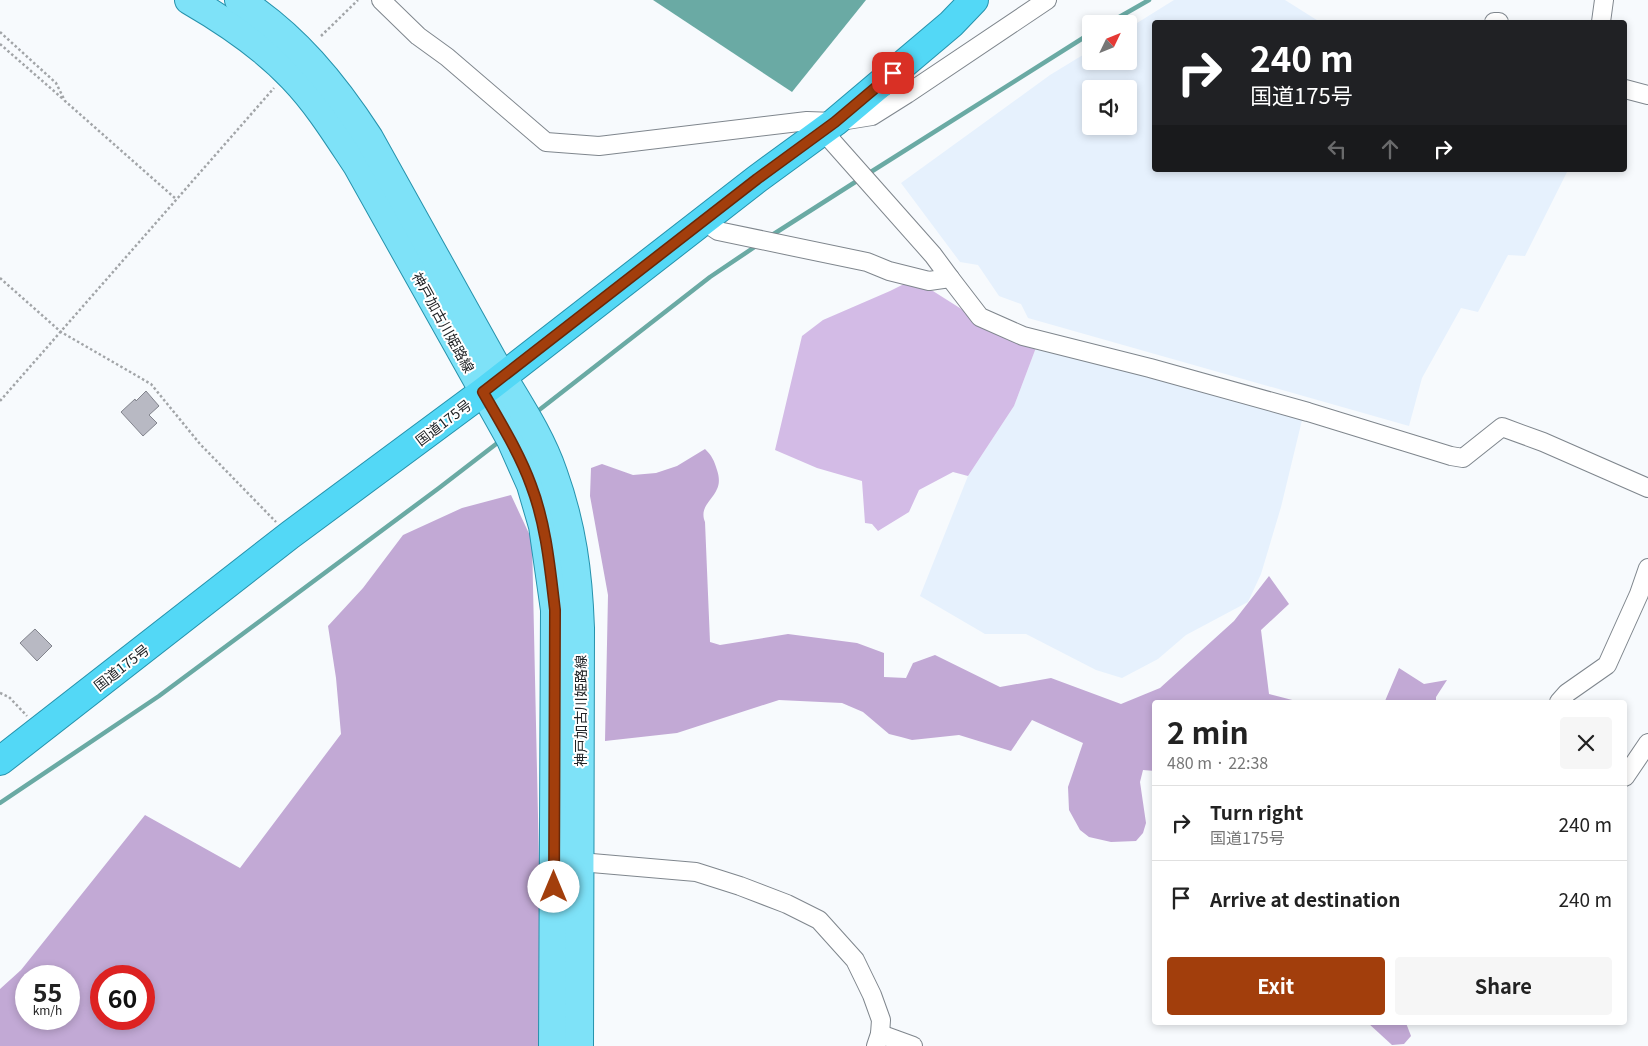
<!DOCTYPE html>
<meta charset="utf-8">
<style>
:root{--surface:#fff;--page:#f6f6f6;--text:#222;--muted:#767676;--line:#e0e0e0;--accent:#a23e0c}
body{margin:0;font-family:Georgia,"Noto Sans JP",serif;background:var(--page);color:var(--text);height:100vh;display:flex;flex-direction:column;font-size:19px;white-space:nowrap}
*{box-sizing:border-box;margin:0}
p{font-size:16px;color:var(--muted)}
.icon{flex:none;width:28px;height:28px;fill:none;stroke:currentColor;stroke-width:2;stroke-linecap:round;stroke-linejoin:round}
.map{position:relative;flex:1;overflow:hidden}
.drawer{position:absolute;left:1152px;top:700px;width:475px;height:325px;display:flex;flex-direction:column;background:var(--surface);border-radius:5px;box-shadow:0 2px 8px #0003}
.drawer>*{flex:none}
.guide{position:absolute;left:1152px;top:20px;width:475px;height:152px;border-radius:5px;box-shadow:0 2px 8px #0003;background:#202124;color:#fff;overflow:hidden}
.needle{width:32px;rotate:47deg}
.tools{position:absolute;left:1082px;top:15px;display:grid;gap:10px}
.tools a{display:grid;place-items:center;width:55px;height:55px;border-radius:5px;background:var(--surface);box-shadow:0 2px 8px #0003;font-size:25px}
.speed{position:absolute;left:15px;top:965px;display:flex;gap:10px;font-size:25px;font-weight:700;text-align:center}
.speed>*{display:grid;place-content:center;width:65px;height:65px;border-radius:50%;background:var(--surface);box-shadow:0 2px 8px #0003;line-height:1}
.speed small{font-size:12px;font-weight:400}
.speed .limit{border:8px solid #d22;background:#fff;color:#111}
.pin{position:absolute;display:grid;place-items:center;width:42px;height:42px;color:#fff;margin:-21px;border-radius:10px;box-shadow:0 2px 8px #0006}
.me{position:absolute;width:55px;margin:-28px;rotate:0deg;stroke-linejoin:round;filter:drop-shadow(0 0 4px #0008)}
.turn{display:flex;align-items:center;gap:18px;height:105px;padding:0 15px;font-size:22px}
.turn .icon{width:65px;height:65px;stroke-width:2.5}
.turn b{display:block;font-size:35px;line-height:42px}
.lanes{display:flex;align-items:center;height:48px;padding:0 15px;background:#0003;justify-content:center;gap:25px;direction:ltr}
.lanes .off{opacity:.35}
.round{display:grid;place-items:center;flex:none;width:52px;height:52px;border-radius:5px;background:var(--page)}
.headline{display:flex;align-items:center;justify-content:space-between;height:85px;padding:0 15px}
h1{font-size:30px;font-weight:700;line-height:38px}
.cta{display:flex;gap:10px;margin-top:auto;padding:10px 15px}
.cta a{flex:1;height:58px;border-radius:5px;background:var(--accent);color:#fff;font-size:20px;font-weight:700;line-height:58px;text-align:center}
.cta a+a{background:var(--page);color:var(--text)}
ul{padding:0;list-style:none}
li{display:flex;align-items:center;gap:15px;height:75px;padding:0 15px;border-top:1px solid var(--line)}
li div{flex:1}
li b{display:block;font-size:19px}
li em{font-style:normal}
.map>svg:first-child{display:block}
</style>
<div class="map">
<svg width="1648" height="1046" viewBox="0 0 1648 1046">
<rect width="100%" height="100%" fill="#f7fafd"/>
<g fill="#e6f1fd" fill-rule="evenodd">
<path d="M1174 0H1285L1320 22H1155V170H1568L1525 256 1508 255 1478 312 1461 308 1422 378 1409 426 1028 318 1021 304 999 296 978 265 960 262 901 183 1050 75 1091 50V61H1129V28ZM1091 89H1129V126H1091Z"/>
<path d="M1037 345 1303 416 1281 507 1261 574 1248 602 1186 635 1158 659 1122 678 1096 670 1026 634H985L920 596 968 476 1014 406Z"/>
</g>
<path fill="#d3bbe6" d="M914 279 974 317 1037 345 1014 406 968 476 953 472 919 490 909 512 878 531 872 524 865 523 862 481 817 468 775 450 802 336 823 320 890 291Z"/>
<g fill="#c2a9d5" fill-rule="evenodd">
<path d="M705 449C712 456 714 460 717 470 719 476 720 483 717 489 712 501 699 507 705 522L710 642 720 645 788 634 857 643 884 653V677L906 678 913 663 935 655 1000 687 1051 678 1121 704 1160 688 1234 621 1269 576 1289 604 1261 630 1269 694 1300 702H1155V771L1143 770 1140 782 1146 823 1143 833 1136 841 1111 842 1089 837 1080 830 1069 810 1068 787 1083 743 1032 720 1011 751 959 735 912 740 901 737 889 734 863 712 842 703 779 700 677 733 605 741 608 595 590 496 591 468 602 464 633 475 656 473 677 466Z"/>
<path d="M511 495 532 540 543 1046H0V989L21 970 145 815 240 868 341 734 336 678 328 626 363 588 403 535 462 508ZM26 976H69V1019H26ZM101 976H144V1019H101Z"/>
<path d="M1399 668 1424 684 1447 680 1436 697V702H1388L1385 701Z"/>
<path d="M1368 1023H1406L1411 1036 1404 1044 1392 1045Z"/>
</g>
<path fill="#6aaaa4" d="M653 0H866L792 92Z"/>
<g fill="none" stroke-linecap="round" stroke-linejoin="round">
<g stroke="#6aaaa4" stroke-width="4.5">
<path d="M1107 24 1149 0"/>
<path d="M866 175 1091 33"/>
<path d="M769 237 860 179"/>
<path d="M534 414 710 277 759 244"/>
<path d="M0 803 159 696 439 488 500 441"/>
</g>
</g>
<g fill="#b8b9c3" stroke="#82848d">
<path d="M146 391 159 406 149 415 157 423 143 436 121 412 135 399 136 401Z"/>
<path d="M35 629 52 646 37 661 20 643Z"/>
</g>
<g fill="none" stroke-linecap="round" stroke-linejoin="round">
<defs>
<g id="minor">
<path d="M381 0 418 36 447 57 546 142 599 146 807 121 835 122 872 116 907 94 1047 0"/>
<path d="M1494 22H1499"/>
<path d="M1601 22 1604 0"/>
<path d="M1625 89 1648 95"/>
<path d="M823 131 933 255 950 278"/>
<path d="M703 221 718 231 867 262 889 271 929 281 950 278 980 317 1023 336 1150 368 1308 412 1451 456 1463 458 1502 427 1543 442 1648 488"/>
<path d="M1559 702 1567 693 1607 665 1639 594 1648 568"/>
<path d="M1625 777 1648 743"/>
<path d="M580 862 696 872 740 886 787 904 819 920 855 960 872 995 881 1020 880 1034 876 1046"/>
<path d="M880 1034 913 1046"/>
</g>
<g id="primary">
<path d="M189 0C227 22 263 46 293 78 318 104 337 135 357 165L511 440 531 485 543 526 555 610 553 1046"/>
<path d="M239 0C294 35 334 84 369 138 410 212 451 285 492 359 513 396 539 432 553 473 572 526 578 573 580 628L579 1046"/>
</g>
<path id="trunk" d="M0 761 290 535 483 392 757 179 835 122 951 24 974 0"/>
</defs>
<use href="#minor" stroke="#7f868d" stroke-width="20"/>
<use href="#primary" stroke="#2692ac" stroke-width="30"/>
<use href="#trunk" stroke="#2692ac" stroke-width="30"/>
<g stroke="#a2a5a8" stroke-width="2.5" stroke-dasharray="2.5 2.5" stroke-linecap="butt">
<path d="M0 32 56 83 65 101 176 199"/>
<path d="M321 36 358 0"/>
<path d="M0 44 63 99"/>
<path d="M0 278 61 332 151 384 200 444 276 522"/>
<path d="M0 401 274 88"/>
<path d="M0 693 9 697 27 716"/>
</g>
<use href="#minor" stroke="#fff" stroke-width="18"/>
<use href="#primary" stroke="#7ee2f8" stroke-width="28"/>
<use href="#trunk" stroke="#53d8f6" stroke-width="28"/>
</g>
<g fill="none" stroke-linecap="round" stroke-linejoin="round">
<defs>
<path id="route" d="M554 887 555 610C550 568 546 524 531 485 519 452 500 422 483 392L757 179 835 122 893 73"/>
</defs>
<use href="#route" stroke="#692808" stroke-width="12"/>
<use href="#route" stroke="#a23e0c" stroke-width="9"/>
</g>
<g text-anchor="middle" dominant-baseline="central" stroke-width="4" stroke-linejoin="round" paint-order="stroke">
<g font-size="14" fill="#212427" stroke="#fff">
<text transform="translate(444 322) rotate(61)">神戸加古川姫路線</text>
<text transform="translate(443 422) rotate(-37)">国道175号</text>
<text transform="translate(121 667) rotate(-38)">国道175号</text>
<text transform="translate(580 711) rotate(-90)">神戸加古川姫路線</text>
</g>
</g>
</svg>
<div class="tools">
<a><svg class="needle" viewBox="-14 -14 28 28"><path d="M0-13l5 13h-10z" fill="#e53935"/><path d="M0 13l5-13h-10z" fill="#767676"/></svg></a>
<a><svg class="icon" aria-label="sound" viewBox="0 0 24 24"><path d="M4 9h4l5-4v14l-5-4H4zM17 9q2 3 0 6"/></svg></a>
</div>
<div class="speed"><div>55<small>km/h</small></div><div class="limit">60</div></div>
<div class="pin" style="left:893px;top:73px;background:#d93025"><svg class="icon" aria-label="arrive" viewBox="0 0 24 24"><path d="M6 21V4h12l-3 4 3 4H6"/></svg></div>
<svg class="me" style="left:554px;top:887px" viewBox="-20 -20 40 40"><circle r="19" fill="#fff"/><path d="M0-13L10 11 0 6-10 11z" fill="#a23e0c"/></svg>
<div class="guide">
<div class="turn"><svg class="icon" aria-label="right" viewBox="0 0 24 24"><path d="M7 20v-9h11M14 6l5 5-5 5"/></svg><div><b>240 m</b>国道175号</div></div>
<div class="lanes"><svg class="icon off" aria-label="left" viewBox="0 0 24 24"><path d="M17 20v-9H6M10 6l-5 5 5 5"/></svg><svg class="icon off" aria-label="ahead" viewBox="0 0 24 24"><path d="M12 20V5M6 11l6-6 6 6"/></svg><svg class="icon" aria-label="right" viewBox="0 0 24 24"><path d="M7 20v-9h11M14 6l5 5-5 5"/></svg></div>
</div>
<section class="drawer">
<div class="headline"><div><h1>2 min</h1><p>480 m · 22:38</p></div><a class="round"><svg class="icon" aria-label="close" viewBox="0 0 24 24"><path d="M6 6l12 12M18 6L6 18"/></svg></a></div>
<ul>
<li><svg class="icon" aria-label="right" viewBox="0 0 24 24"><path d="M7 20v-9h11M14 6l5 5-5 5"/></svg><div><b>Turn right</b><p>国道175号</p></div><em>240 m</em></li>
<li><svg class="icon" aria-label="arrive" viewBox="0 0 24 24"><path d="M6 21V4h12l-3 4 3 4H6"/></svg><div><b>Arrive at destination</b></div><em>240 m</em></li>
</ul>
<div class="cta"><a>Exit</a><a>Share</a></div>
</section>
</div>
